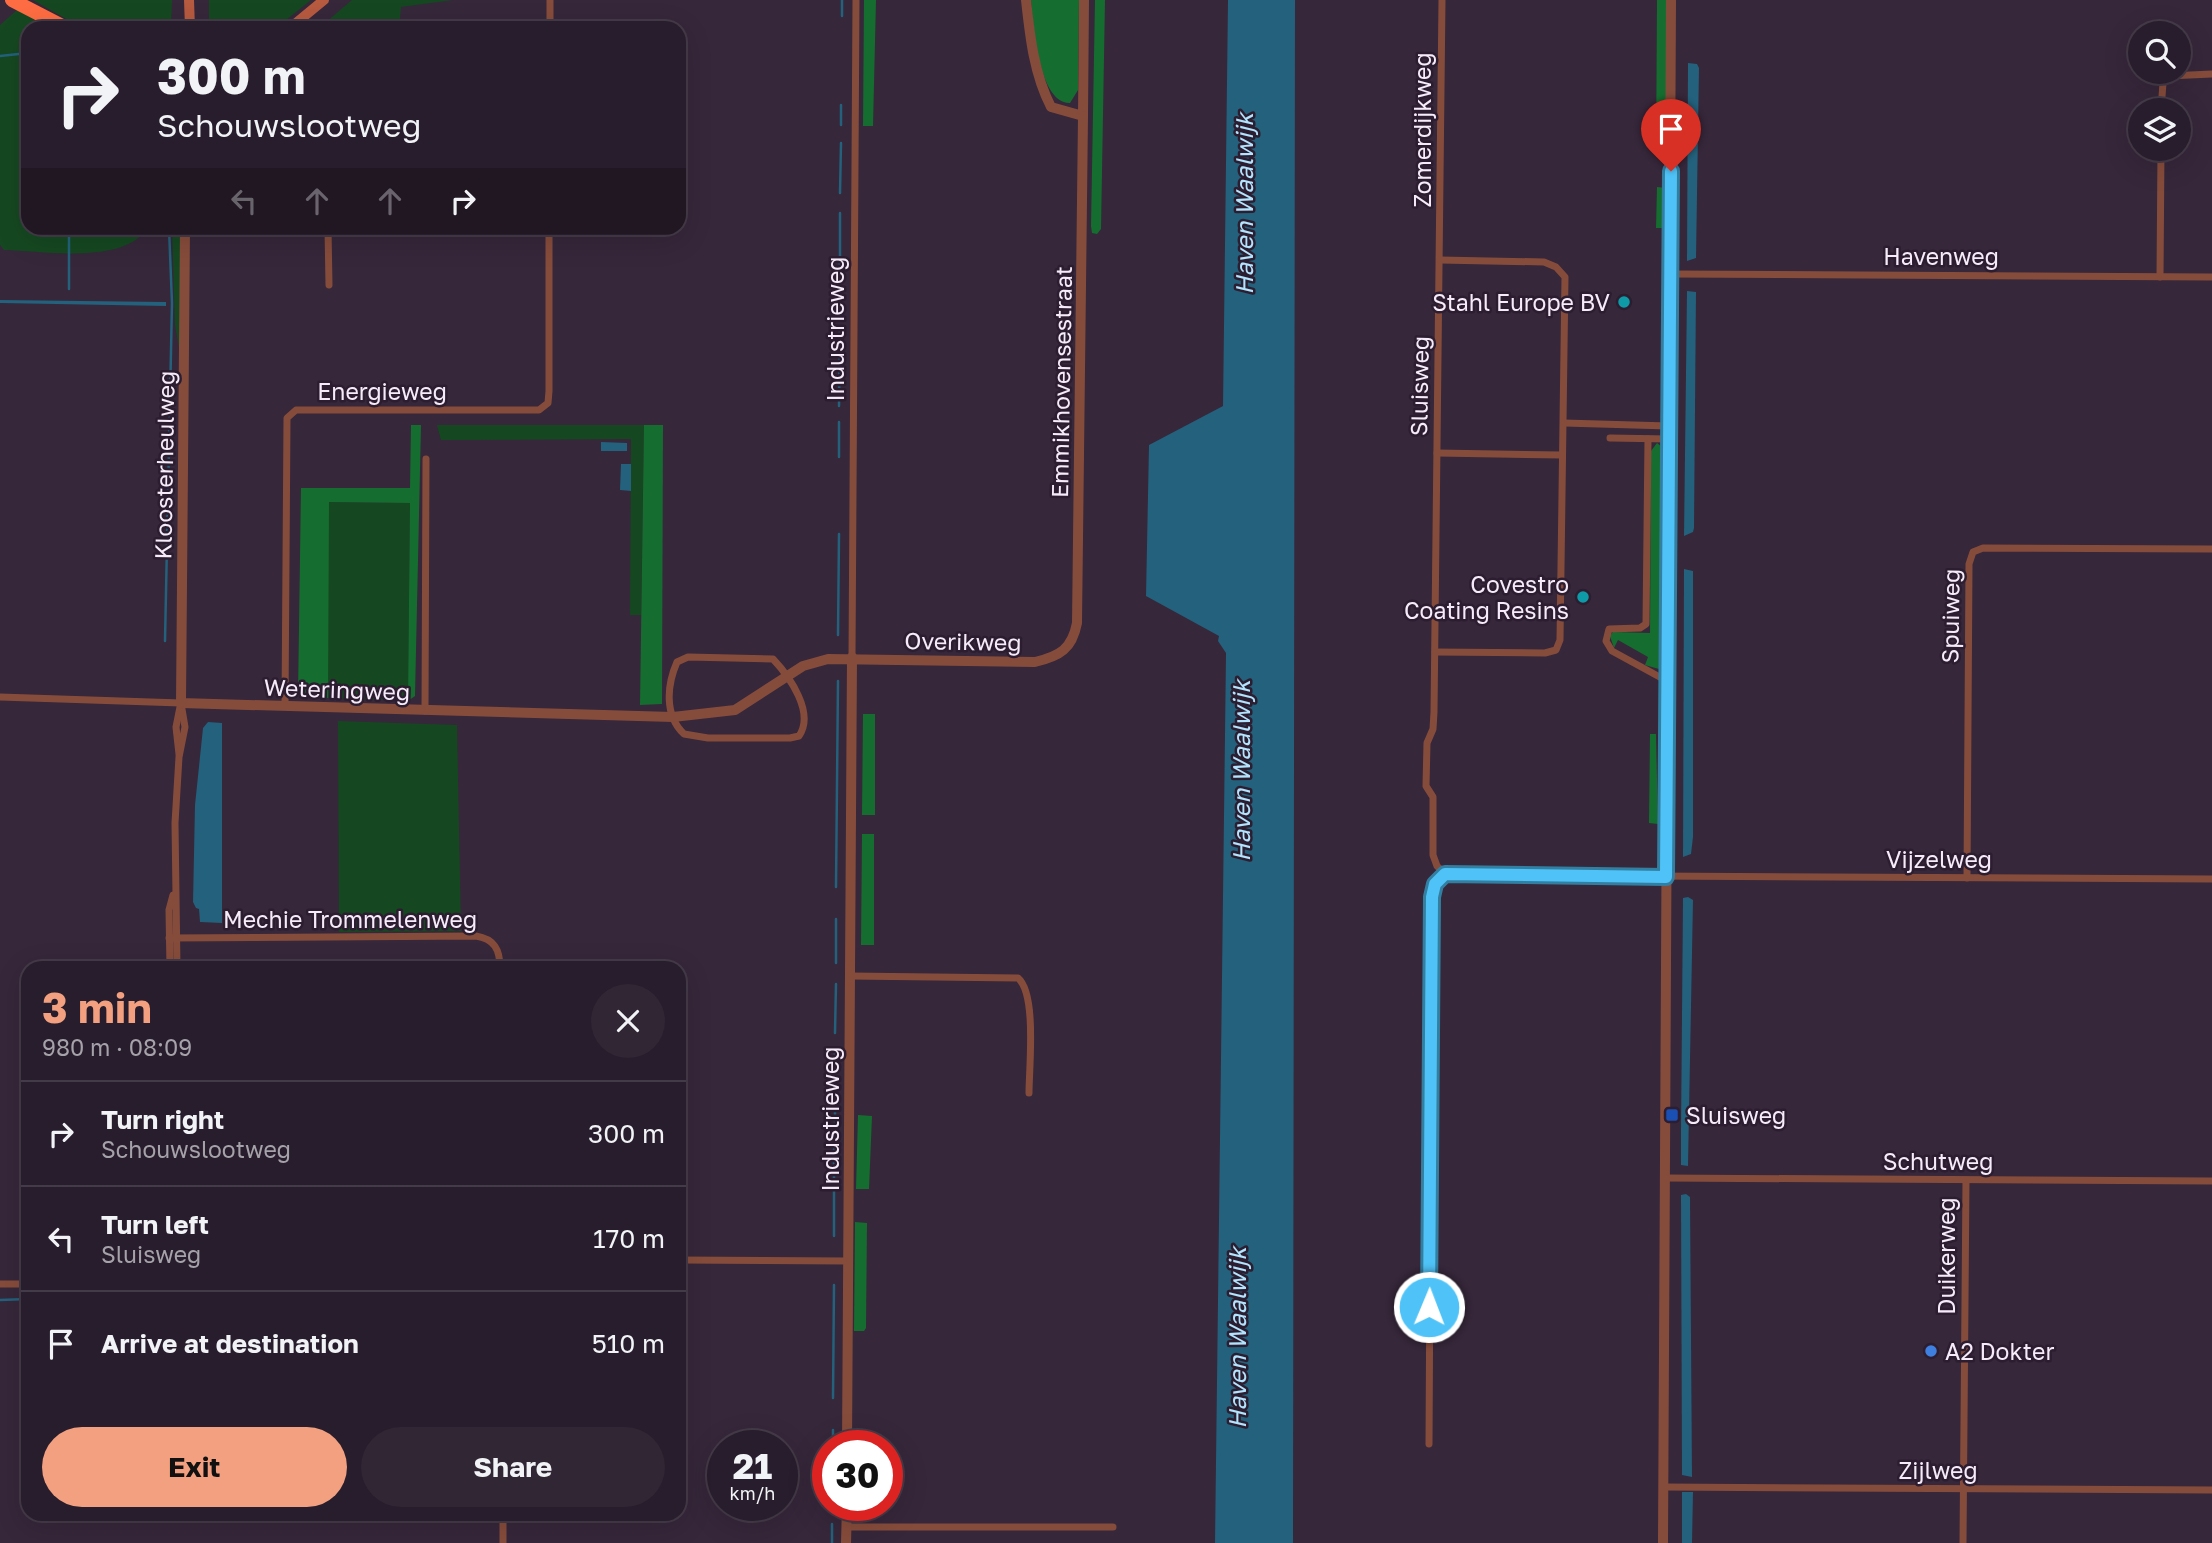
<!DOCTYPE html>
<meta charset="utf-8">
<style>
:root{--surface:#281d2c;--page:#302634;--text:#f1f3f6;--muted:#a5a2a9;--line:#443b48;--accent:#f2a07f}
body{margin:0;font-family:"Golos Text",sans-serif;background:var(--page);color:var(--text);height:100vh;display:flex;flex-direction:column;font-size:26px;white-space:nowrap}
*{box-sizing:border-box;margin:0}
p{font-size:23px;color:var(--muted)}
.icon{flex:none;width:38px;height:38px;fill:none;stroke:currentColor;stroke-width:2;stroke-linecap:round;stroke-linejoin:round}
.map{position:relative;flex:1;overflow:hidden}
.side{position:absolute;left:21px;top:961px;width:665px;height:560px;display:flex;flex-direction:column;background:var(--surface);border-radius:21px;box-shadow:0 7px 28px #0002,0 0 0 2px var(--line)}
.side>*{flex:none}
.top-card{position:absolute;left:21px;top:21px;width:665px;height:214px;border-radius:21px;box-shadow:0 7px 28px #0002,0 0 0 2px var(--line);background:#281d2c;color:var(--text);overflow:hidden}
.fabs{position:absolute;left:2128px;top:21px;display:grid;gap:14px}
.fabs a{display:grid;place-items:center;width:63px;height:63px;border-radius:50%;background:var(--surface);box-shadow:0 7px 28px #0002,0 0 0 2px var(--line);font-size:35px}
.speed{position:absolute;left:707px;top:1430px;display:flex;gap:14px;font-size:35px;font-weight:700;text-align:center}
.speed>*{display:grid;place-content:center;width:91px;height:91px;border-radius:50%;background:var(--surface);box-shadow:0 7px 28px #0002,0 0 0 2px var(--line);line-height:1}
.speed small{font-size:18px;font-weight:400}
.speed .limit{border:10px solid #d22;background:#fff;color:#111}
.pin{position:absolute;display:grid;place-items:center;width:60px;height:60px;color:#fff;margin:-72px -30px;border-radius:50% 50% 50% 0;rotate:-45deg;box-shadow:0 0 7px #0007}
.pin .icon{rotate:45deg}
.me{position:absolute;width:77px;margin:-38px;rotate:1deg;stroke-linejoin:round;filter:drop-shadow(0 0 5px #0008)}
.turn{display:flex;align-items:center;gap:24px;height:147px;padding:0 21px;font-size:32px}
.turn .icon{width:91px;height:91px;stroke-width:2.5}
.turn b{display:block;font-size:49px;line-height:60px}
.lanes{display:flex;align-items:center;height:66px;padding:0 21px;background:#0003;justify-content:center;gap:35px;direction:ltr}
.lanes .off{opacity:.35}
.round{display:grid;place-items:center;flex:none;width:74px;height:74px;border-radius:37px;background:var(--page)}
.summary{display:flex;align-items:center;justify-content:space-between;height:119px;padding:0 21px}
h1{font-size:42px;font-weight:700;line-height:52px;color:var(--accent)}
.primary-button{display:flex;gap:14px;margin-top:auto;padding:14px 21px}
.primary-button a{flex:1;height:80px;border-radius:42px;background:var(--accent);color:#111;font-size:28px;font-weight:700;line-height:80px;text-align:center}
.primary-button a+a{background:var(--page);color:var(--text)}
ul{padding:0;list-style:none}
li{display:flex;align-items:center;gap:21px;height:105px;padding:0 21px;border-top:2px solid var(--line)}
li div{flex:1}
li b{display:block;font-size:26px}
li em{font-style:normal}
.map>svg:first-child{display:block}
</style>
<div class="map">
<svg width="2212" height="1543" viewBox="0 0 2212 1543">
<rect width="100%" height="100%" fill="#36273a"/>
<g fill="#154821">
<path d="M33 0H172L171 28H82Z"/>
<path d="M209 0H311L276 28H209Z"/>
<path d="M352 0H453L401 7 399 28H319Z"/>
<path d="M17 10 56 28H28V228H147C125 265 42 251 4 250L0 245V25Z"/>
<path d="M172 228H181V359L175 325Z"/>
<path d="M437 425H644L641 615H630L631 439 441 440Z"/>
<path d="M328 502 410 503 408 701 328 698Z"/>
<path d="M338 721 457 725 461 931 339 932Z"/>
</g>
<g fill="#156e2f">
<path d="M864 0H876L873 126H863Z"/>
<path d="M1031 0H1079L1078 90 1070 103C1039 104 1033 24 1031 0Z"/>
<path d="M1095 0H1105L1101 229 1097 234 1092 233 1091 226Z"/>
<path d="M1657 0H1667L1666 157H1656Z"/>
<path d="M1657 187 1666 188 1665 228H1656Z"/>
<path d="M201 228H317V237L200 235Z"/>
<path d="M411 425H421L415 696 408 701 410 503 329 502 328 698 298 696 301 488H410Z"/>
<path d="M644 425H663L662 704 640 705Z"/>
<path d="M1657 443 1663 448 1661 664 1659 669 1645 665 1648 657 1618 640 1614 648 1610 636 1613 632 1650 633 1651 451Z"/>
<path d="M863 714H875V815H862Z"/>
<path d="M1650 734H1656L1658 824 1649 823Z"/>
<path d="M862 834H874V945H861Z"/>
<path d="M858 1115 872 1116 869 1189H856Z"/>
<path d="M855 1222 867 1223 866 1328 864 1331H854Z"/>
</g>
<g fill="#23617c">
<path d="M1228 0H1295L1293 1543H1215L1226 653 1218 641 1219 636 1146 596 1149 445 1223 406Z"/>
<path d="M1688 63 1697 64 1699 68 1696 258 1687 261Z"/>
<path d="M1687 291 1696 292 1694 528 1693 532 1684 536Z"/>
<path d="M0 300 166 302V306L0 303Z"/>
<path d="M601 442 627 443V451H601Z"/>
<path d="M621 464H631V491L620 490Z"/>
<path d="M1684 569 1693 571V837L1691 854 1683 857Z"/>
<path d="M208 722 222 723V923L200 922 199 909 196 908 193 902 195 805 203 728Z"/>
<path d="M1688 897 1693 900 1688 1166 1681 1165V1132L1683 898Z"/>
<path d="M1686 1194 1690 1197 1692 1477 1682 1475 1681 1195Z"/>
<path d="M1682 1492H1693L1692 1543H1682Z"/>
</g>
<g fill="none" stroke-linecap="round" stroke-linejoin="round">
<g stroke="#23617c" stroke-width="2.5">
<path d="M842 16V0"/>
<path d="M0 56 28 53"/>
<path d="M841 125V105"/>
<path d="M840 193 841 143"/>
<path d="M69 228V289"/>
<path d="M840 265V213"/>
<path d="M840 314V281"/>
<path d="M839 406 840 330"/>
<path d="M839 422V457"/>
<path d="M838 635 839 534"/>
<path d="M165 641 172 303 169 228"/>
<path d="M836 887 838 681"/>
<path d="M836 963V919"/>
<path d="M835 1033 836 984"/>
<path d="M835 1052V1091"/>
<path d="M835 1108V1128"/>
<path d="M834 1149V1236"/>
<path d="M0 1300 28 1299"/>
<path d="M833 1398 834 1285"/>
<path d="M833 1446V1430"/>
<path d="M832 1543V1524"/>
</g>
<g stroke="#864c3b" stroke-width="7">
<path d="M1442 0 1434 712 1433 729 1427 743 1426 786 1433 797V855L1437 866 1445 874 1461 875 2212 879"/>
<path d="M550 28V0"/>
<path d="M2161 110 2163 83 2168 76 2212 74"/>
<path d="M328 228 329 285"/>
<path d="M1670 274 2212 277"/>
<path d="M2160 277 2161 149"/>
<path d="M1564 423 1669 426"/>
<path d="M1610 438 1669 439"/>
<path d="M1648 439 1646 624 1640 628 1609 629 1606 641 1612 651 1667 681"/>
<path d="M1437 453 1562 455"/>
<path d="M1435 652 1545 653 1556 650 1560 640 1565 277 1556 267 1544 262 1440 260"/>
<path d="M688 657 773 659C790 677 815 713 799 736L790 738H708L684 734C664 715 667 685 677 662Z"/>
<path d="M852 657 856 0"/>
<path d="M0 697 181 703"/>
<path d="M285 706 287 418 296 410H539L548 403 549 391V228"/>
<path d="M425 711 426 459"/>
<path d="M179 754 176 727 180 707"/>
<path d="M1967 878 1969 564 1973 552 1983 548 2212 549"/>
<path d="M169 938 476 936C494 939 500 949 500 968"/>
<path d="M170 968 169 910 173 895"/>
<path d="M177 968 175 823 179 757 185 727 181 703"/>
<path d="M850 976 1018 978C1037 994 1029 1068 1029 1093"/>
<path d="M1665 1178 2212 1181"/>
<path d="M679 1260 848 1261"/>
<path d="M0 1284H28"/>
<path d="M1429 1444 1432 896 1435 884 1445 874"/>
<path d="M1663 1487 2212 1490"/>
<path d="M503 1514V1543"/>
<path d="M847 1527H1113"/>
<path d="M1963 1543 1966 1180"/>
</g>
<g stroke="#864c3b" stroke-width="10">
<path d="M1026 0C1030 37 1034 74 1051 107L1083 116 1084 0"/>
<path d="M185 228 181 703 673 717 735 710 803 666 828 659 1035 662C1060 656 1072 649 1077 623L1083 116"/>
<path d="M847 1446 852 657"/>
<path d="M846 1543 847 1505"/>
<path d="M1663 1543 1671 0"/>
</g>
<g stroke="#b65a40" stroke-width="10">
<path d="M189 0 190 28"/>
<path d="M290 28 324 0"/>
</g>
<path stroke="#fd6c42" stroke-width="14" d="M12 0 66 28"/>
</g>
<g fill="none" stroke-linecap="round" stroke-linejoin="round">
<defs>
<path id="route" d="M1429 1307 1432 897 1435 884 1445 874 1666 877 1671 171"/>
</defs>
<use href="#route" stroke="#337fa1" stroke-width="18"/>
<use href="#route" stroke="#4fc3f7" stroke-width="12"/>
</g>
<g fill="#0f9aa8" stroke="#2c1d30" stroke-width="2.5">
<circle cx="1624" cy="302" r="7"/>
<circle cx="1583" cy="597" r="7"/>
</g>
<rect fill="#1a4fb4" stroke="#2c1d30" stroke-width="2.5" x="1665" y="1108" width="14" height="14" rx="3.5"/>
<circle fill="#3f7fe0" stroke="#2c1d30" stroke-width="2.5" cx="1931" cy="1351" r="7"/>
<g text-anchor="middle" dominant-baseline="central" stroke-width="5" stroke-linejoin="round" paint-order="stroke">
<g font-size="23" fill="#f6ecf9" stroke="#2c1d30">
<text transform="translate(1422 130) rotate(-90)">Zomerdijkweg</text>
<text x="1941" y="256">Havenweg</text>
<text transform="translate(835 329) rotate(-90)">Industrieweg</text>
<text transform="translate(1061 382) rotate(-89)">Emmikhovensestraat</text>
<text transform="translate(1419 386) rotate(-89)">Sluisweg</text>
<text x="382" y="391">Energieweg</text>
<text transform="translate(164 465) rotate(-89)">Kloosterheulweg</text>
<text transform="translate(1950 616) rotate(-89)">Spuiweg</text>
<text transform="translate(963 641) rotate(1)">Overikweg</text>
<text transform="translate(337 689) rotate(2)">Weteringweg</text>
<text x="1939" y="859">Vijzelweg</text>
<text x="350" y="919">Mechie Trommelenweg</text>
<text transform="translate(830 1119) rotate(-90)">Industrieweg</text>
<text x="1938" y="1161">Schutweg</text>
<text transform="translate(1946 1256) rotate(-90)">Duikerweg</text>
<text x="1938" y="1470">Zijlweg</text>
</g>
<g font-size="23" fill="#f6ecf9" stroke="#2c1d30" text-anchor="end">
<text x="1610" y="302">Stahl Europe BV</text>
<text x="1569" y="584">Covestro<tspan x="1569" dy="26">Coating Resins</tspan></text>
<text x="1686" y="1115" text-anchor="start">Sluisweg</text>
<text x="1945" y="1351" text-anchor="start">A2 Dokter</text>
</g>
<g font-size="24" font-style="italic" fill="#b2e4fe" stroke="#2c1d30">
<text transform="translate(1243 204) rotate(-90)">Haven Waalwijk</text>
<text transform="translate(1240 771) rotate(-90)">Haven Waalwijk</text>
<text transform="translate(1236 1338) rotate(-90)">Haven Waalwijk</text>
</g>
</g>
</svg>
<div class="fabs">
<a><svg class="icon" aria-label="search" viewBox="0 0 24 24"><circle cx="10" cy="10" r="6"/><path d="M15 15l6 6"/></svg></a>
<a><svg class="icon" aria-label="layers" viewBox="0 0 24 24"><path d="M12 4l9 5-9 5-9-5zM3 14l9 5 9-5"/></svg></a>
</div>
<div class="speed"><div>21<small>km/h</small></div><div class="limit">30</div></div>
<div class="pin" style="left:1671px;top:171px;background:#d93025"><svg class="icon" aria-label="arrive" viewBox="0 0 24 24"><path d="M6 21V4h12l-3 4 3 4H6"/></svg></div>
<svg class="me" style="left:1429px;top:1307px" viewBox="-20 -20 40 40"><circle r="17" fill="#4fc3f7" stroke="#fff" stroke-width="3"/><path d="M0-11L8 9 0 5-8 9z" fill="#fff"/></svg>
<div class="top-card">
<div class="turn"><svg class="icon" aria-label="right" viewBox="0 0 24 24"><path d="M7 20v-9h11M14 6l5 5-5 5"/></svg><div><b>300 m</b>Schouwslootweg</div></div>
<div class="lanes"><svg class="icon off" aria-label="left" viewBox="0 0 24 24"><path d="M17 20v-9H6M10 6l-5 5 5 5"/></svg><svg class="icon off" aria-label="ahead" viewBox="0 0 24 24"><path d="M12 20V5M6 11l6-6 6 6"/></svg><svg class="icon off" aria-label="ahead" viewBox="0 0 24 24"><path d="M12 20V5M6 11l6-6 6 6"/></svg><svg class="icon" aria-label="right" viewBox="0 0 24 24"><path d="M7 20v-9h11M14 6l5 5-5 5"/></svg></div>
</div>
<section class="side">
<div class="summary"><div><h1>3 min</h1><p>980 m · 08:09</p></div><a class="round"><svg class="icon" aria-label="close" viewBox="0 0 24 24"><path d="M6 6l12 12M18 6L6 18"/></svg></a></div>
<ul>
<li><svg class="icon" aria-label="right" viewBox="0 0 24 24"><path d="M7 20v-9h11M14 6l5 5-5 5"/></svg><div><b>Turn right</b><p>Schouwslootweg</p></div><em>300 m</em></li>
<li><svg class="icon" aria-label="left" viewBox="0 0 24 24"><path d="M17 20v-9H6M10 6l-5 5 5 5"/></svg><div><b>Turn left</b><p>Sluisweg</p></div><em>170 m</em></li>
<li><svg class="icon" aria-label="arrive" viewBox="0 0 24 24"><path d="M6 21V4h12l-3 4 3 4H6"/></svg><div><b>Arrive at destination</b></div><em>510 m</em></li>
</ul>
<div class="primary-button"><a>Exit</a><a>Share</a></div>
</section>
</div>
